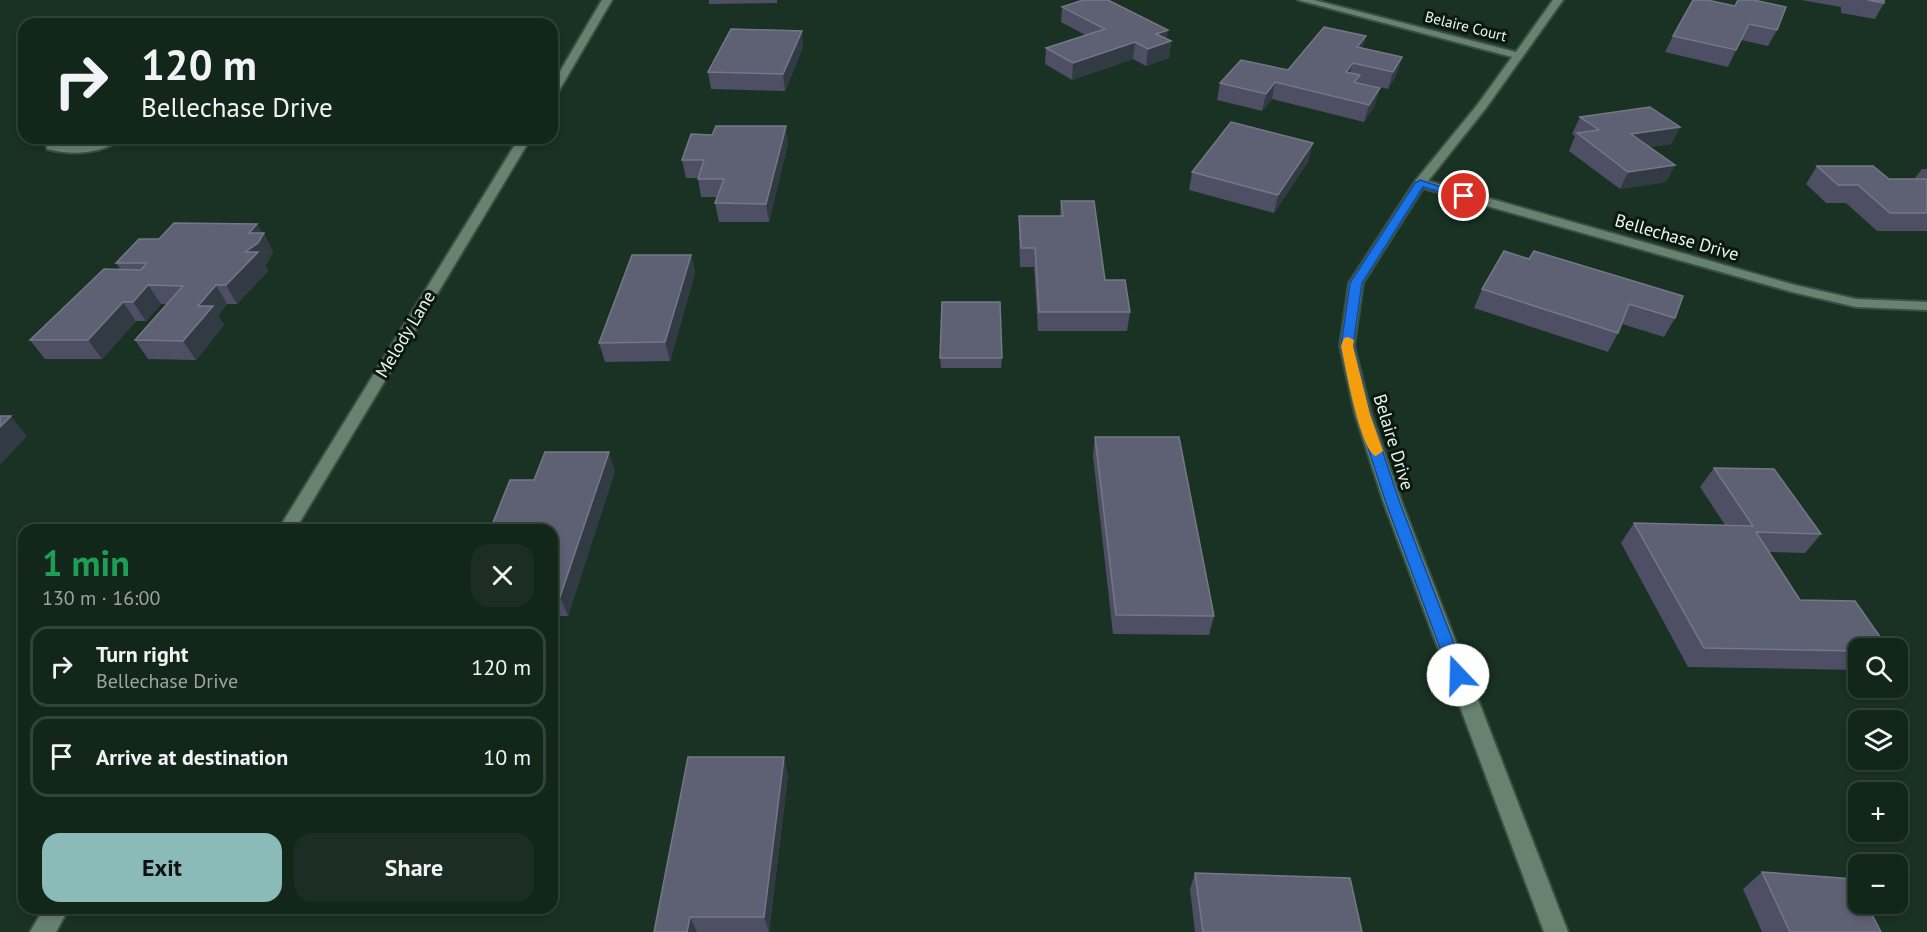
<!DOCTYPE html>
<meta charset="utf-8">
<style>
:root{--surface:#13261a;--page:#1c2e23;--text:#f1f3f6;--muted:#9da5a2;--line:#324339;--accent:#8bbbb9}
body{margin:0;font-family:"PT Sans",sans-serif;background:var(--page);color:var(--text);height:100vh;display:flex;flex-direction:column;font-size:22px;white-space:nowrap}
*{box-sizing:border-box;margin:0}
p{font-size:20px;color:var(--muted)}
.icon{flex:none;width:33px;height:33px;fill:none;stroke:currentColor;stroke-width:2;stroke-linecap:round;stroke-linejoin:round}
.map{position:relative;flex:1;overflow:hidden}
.details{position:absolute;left:18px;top:524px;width:540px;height:390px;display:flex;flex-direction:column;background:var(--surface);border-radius:18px;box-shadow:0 3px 9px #0003,0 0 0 2px var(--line)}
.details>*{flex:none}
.hud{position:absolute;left:18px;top:18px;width:540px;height:126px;border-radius:18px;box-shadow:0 3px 9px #0003,0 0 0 2px var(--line);background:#13261a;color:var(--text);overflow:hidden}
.controls{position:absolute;left:1848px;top:638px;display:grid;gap:12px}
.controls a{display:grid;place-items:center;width:60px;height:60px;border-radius:12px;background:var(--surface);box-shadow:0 3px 9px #0003,0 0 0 2px var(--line);font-size:30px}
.pin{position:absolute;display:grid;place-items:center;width:51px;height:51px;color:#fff;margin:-26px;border:3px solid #fff;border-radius:50%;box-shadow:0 2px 6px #0007}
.me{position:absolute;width:66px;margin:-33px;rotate:339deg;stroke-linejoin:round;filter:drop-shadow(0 0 4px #0008)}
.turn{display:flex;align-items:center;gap:21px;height:126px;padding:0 24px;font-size:27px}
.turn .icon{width:78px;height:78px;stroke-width:2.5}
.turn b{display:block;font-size:42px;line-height:51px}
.round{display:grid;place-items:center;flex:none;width:63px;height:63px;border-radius:18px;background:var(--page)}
.head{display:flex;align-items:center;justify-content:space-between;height:102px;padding:0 24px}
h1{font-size:36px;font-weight:700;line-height:45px;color:#1e9e55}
.action{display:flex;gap:12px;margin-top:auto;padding:12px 24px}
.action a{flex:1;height:69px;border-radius:18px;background:var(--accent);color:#111;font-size:24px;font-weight:700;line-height:69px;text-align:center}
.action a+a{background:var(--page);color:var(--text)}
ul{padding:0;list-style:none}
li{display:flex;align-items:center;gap:18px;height:81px;margin:0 12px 9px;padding:0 12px;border:3px solid var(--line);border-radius:18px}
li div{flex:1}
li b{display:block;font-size:22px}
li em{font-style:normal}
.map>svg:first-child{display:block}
</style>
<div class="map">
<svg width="1927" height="932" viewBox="0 0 1927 932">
<rect width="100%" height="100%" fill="#193223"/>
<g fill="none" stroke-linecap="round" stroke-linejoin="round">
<defs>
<path id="service" d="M46 138H58L57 145C80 149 99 138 122 138 103 155 70 155 47 149Z"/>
<path id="minor" d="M1298 0H1314L1516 52 1553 0H1563L1486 108 1428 181 1795 285 1856 299 1927 302V310L1856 307 1792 292 1423 188 1363 283 1354 346 1371 414 1402 503 1568 932H1544L1384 503 1355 414 1340 346 1349 283 1416 180 1478 104 1512 57Z"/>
<g id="tertiary">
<path d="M602 0H612L557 94 552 97V85Z"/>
<path d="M519 138H531L295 530H278Z"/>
<path d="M44 908H69L56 932H30Z"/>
</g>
</defs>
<use href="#service" stroke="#394f42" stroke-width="4"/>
<use href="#minor" stroke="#394f42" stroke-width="4"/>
<use href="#tertiary" stroke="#394f42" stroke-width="4"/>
<use href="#service" fill="#678370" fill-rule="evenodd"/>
<use href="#minor" fill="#678370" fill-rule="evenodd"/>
<use href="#tertiary" fill="#678370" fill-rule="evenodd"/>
</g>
<g fill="#4e4e64">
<path d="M709 0H777V3L709 4Z"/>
<path d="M1693 0 1777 30 1768 46 1741 40 1728 67 1665 52 1673 36Z"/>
<path d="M1801 0H1884V3L1875 19 1841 13V7Z"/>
<path d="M1062 7 1167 39 1171 41 1169 58 1146 66 1133 59 1072 80 1045 64 1046 48 1085 35 1061 22Z"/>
<path d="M1366 36 1362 48 1397 74 1388 89 1358 82 1357 83 1375 105 1364 122 1272 99 1262 111 1217 100 1220 83 1288 70Z"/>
<path d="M803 47 785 91 711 89 708 72Z"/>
<path d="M1580 117 1680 127 1671 144 1650 147 1675 165 1666 182 1620 189 1569 151 1575 136 1572 134Z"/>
<path d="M788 143 769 222H719L715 203 718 197H701L698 178H686L682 160Z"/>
<path d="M1309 160 1274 213 1189 190 1192 172Z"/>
<path d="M1817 166 1889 179H1914L1922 169H1927V231H1877L1846 203H1826L1806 184Z"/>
<path d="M1061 201 1105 280 1130 312 1127 331H1038L1034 267H1020L1019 234V216H1060Z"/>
<path d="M257 224 273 251 268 262 265 264 268 271 237 304H227L218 315 224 325 196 360 148 359 135 340 167 304H161L146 321H136L102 359H45L30 340 120 269 116 263 159 239Z"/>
<path d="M691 255 695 273 670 361 605 362 599 343Z"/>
<path d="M1529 259 1675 318 1664 337 1622 324 1618 333 1608 352 1474 308 1482 289Z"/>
<path d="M940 358H1002L1001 368H941Z"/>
<path d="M1095 437 1214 616 1209 635 1113 634 1093 456Z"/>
<path d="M1714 468 1821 534 1805 553 1769 552 1800 600 1858 648V670L1688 667 1621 543 1634 523 1725 525 1700 487Z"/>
<path d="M615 471 568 616H552V530L534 480Z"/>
<path d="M788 775 769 932H654Z"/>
<path d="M1762 872 1881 932H1762L1743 889Z"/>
<path d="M1195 873 1362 932H1195L1190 889Z"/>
</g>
<g fill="#323b44">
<path d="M1168 30 1166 43 1171 41 1169 58 1146 66 1148 49 1156 34Z"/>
<path d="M802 31 803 47 785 91 783 74Z"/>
<path d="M1366 36 1361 52 1353 64 1357 47Z"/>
<path d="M1135 42 1133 59 1072 80 1073 63Z"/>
<path d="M1402 57 1397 74 1388 89 1393 72Z"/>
<path d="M1353 63 1348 80 1346 72Z"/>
<path d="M1275 82 1272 99 1262 111 1266 94Z"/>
<path d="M1380 88 1375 105 1364 122 1369 105Z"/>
<path d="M786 126 788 143 769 222 766 204Z"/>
<path d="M1680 127 1671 144 1622 152 1631 134Z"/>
<path d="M1313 143 1309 160 1274 213 1278 195Z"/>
<path d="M1675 165 1666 182 1620 189 1628 172Z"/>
<path d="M257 224 263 234 264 233 273 251 268 262 265 264 268 271 237 304 226 285 249 233Z"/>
<path d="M691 255 695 273 670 361 665 342Z"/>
<path d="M148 285 161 304 146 321 133 302Z"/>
<path d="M216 285 227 304 218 315 224 325 196 360 183 341 198 306Z"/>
<path d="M123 302 136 321 102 359 88 340Z"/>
<path d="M11 416 27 436 0 465V427Z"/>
<path d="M609 452 615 471 568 616 560 597Z"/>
<path d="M784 757 788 775 769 932 764 917Z"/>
<path d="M690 917 697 932H687Z"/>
</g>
<g fill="#5e6073" stroke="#747886" stroke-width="1.5">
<path d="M1083 0H1108L1168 30 1156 34 1171 41 1148 49 1135 42 1073 63 1046 48 1105 29 1062 7Z"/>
<path d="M1693 0H1707L1735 6 1738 0H1754L1786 7 1777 30 1749 24 1736 50 1673 36Z"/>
<path d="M1868 0H1884V3Z"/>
<path d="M1324 27 1366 36 1357 47 1402 57 1393 72 1353 63 1346 72 1360 75 1354 82 1380 88 1369 105 1275 82 1266 94 1220 83 1241 60 1288 70Z"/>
<path d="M731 29 802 31 783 74 708 72Z"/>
<path d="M1650 107 1680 127 1631 134 1675 165 1628 172 1577 133 1599 130 1580 117Z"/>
<path d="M1231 122 1313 143 1278 195 1192 172Z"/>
<path d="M716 126H786L766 204 715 203 724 179H698L704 160H682L691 134 712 135Z"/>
<path d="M1817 166H1873L1889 179H1927V213H1890L1858 185H1838Z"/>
<path d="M1061 201H1094L1105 280H1125L1130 312H1039L1035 248H1021L1019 216H1063Z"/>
<path d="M174 223 257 224 249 233H264L258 243 245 252H258L226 285H216L198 306H213L183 341 135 340 183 286 148 285 133 302H123L88 340H30L104 269 141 270 147 263H116L139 239H159Z"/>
<path d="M1504 251 1529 259 1534 251 1683 296 1675 318 1629 304 1618 333 1482 289Z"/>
<path d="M632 255H691L665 342 599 343Z"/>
<path d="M942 302H1000L1002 358H940Z"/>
<path d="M0 416H11L0 427Z"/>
<path d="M1095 437H1179L1214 616 1116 615Z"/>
<path d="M545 452H609L560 597H552V530H490L510 480H534Z"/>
<path d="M1714 468 1774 469 1821 534 1756 532 1800 600 1855 601 1888 648H1858V651L1704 648 1634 523 1753 526Z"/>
<path d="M688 757H784L764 917H690L687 932H654Z"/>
<path d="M1762 872 1854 879 1858 888V903H1866L1881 932H1790Z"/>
<path d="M1195 873 1350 878 1362 932H1203Z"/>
</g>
<path fill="#1a73e8" stroke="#114b97" stroke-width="1.5" d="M1420 180 1469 196 1464 199 1423 187 1362 283 1353 346 1370 414 1400 503 1466 675 1464 679 1458 681 1452 679 1450 675 1386 503 1357 414 1341 346 1350 283 1415 183Z"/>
<path fill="#f59e0b" d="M1348 337 1354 340 1353 346 1370 414 1383 451 1376 456C1361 452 1345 364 1341 346L1344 338Z"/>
<g text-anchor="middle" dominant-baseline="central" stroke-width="6" stroke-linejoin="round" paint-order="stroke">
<g font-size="15" fill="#e8f8ed" stroke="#0c1710">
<text transform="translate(1466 26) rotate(14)">Belaire Court</text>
</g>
<g font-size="18" fill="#e8f8ed" stroke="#0c1710">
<text transform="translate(1677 237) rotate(16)">Bellechase Drive</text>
<text transform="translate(405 334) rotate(-59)">Melody Lane</text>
<text transform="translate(1394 442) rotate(73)">Belaire Drive</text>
</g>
</g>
</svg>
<div class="controls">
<a><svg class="icon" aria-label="search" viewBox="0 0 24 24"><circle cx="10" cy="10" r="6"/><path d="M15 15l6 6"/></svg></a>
<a><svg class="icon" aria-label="layers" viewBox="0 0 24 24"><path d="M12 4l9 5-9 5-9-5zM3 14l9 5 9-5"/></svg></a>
<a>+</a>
<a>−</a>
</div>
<div class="pin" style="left:1464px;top:196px;background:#d93025"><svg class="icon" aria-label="arrive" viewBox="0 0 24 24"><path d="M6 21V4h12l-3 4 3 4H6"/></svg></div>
<svg class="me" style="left:1458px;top:675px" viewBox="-20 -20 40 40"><circle r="19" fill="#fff"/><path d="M0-13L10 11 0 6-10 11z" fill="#1a73e8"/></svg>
<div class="hud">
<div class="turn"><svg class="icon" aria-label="right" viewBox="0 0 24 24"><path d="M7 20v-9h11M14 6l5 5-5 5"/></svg><div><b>120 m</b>Bellechase Drive</div></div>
</div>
<section class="details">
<div class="head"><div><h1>1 min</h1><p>130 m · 16:00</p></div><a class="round"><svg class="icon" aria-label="close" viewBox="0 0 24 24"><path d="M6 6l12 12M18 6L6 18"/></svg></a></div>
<ul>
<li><svg class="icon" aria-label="right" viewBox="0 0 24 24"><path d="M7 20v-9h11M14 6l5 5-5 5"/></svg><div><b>Turn right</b><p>Bellechase Drive</p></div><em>120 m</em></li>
<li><svg class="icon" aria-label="arrive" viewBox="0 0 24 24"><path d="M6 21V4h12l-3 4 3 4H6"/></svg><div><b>Arrive at destination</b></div><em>10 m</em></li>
</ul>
<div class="action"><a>Exit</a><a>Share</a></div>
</section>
</div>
